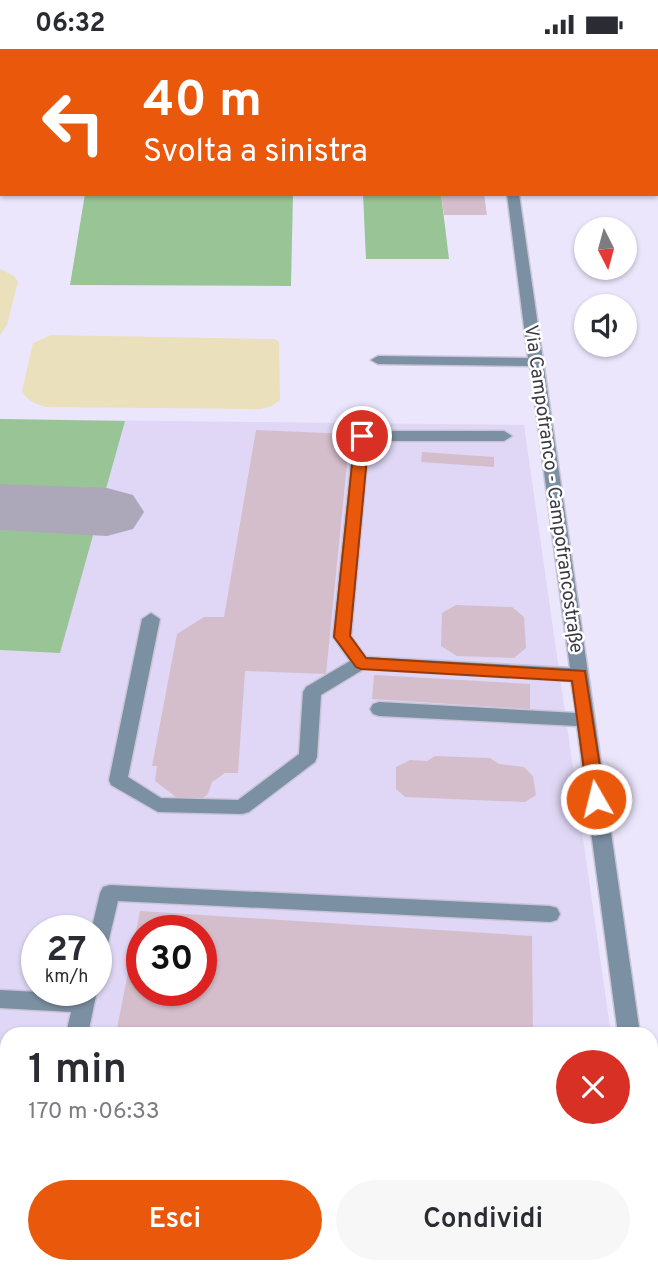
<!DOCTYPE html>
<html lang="it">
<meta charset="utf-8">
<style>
:root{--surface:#fff;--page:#f7f7f7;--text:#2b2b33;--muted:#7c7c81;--accent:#ea580c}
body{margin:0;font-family:Overpass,sans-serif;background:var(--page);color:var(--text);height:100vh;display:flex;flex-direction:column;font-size:26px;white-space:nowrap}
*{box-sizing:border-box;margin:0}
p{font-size:23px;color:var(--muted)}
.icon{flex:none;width:38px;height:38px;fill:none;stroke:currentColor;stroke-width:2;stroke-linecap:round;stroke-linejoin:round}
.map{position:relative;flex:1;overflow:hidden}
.sheet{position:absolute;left:0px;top:978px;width:658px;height:247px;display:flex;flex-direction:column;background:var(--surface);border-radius:21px 21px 0 0;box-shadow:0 2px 5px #0004}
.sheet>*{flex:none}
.guide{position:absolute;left:0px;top:0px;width:658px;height:147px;box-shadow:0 2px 5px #0004;background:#ea580c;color:#fff;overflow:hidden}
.needle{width:46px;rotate:174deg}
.fabs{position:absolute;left:574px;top:168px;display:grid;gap:14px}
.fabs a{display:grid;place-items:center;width:63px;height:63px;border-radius:50%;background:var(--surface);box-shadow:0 2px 5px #0004;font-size:35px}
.speed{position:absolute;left:21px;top:866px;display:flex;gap:14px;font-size:35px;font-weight:700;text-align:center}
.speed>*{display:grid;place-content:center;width:91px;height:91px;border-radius:50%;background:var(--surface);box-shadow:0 2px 5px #0004;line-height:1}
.speed small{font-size:18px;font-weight:400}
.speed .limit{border:10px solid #d22;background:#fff;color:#111}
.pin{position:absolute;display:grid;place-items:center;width:60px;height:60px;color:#fff;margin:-30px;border:4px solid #fff;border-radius:50%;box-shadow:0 2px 7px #0007}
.me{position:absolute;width:77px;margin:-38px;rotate:352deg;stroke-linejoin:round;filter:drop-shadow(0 0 5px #0008)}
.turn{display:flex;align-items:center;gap:24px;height:147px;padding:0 28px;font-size:32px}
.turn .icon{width:91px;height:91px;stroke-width:2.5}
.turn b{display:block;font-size:49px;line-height:60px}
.round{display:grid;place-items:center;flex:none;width:74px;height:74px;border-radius:37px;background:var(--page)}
.overview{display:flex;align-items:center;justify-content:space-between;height:119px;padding:0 28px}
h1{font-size:42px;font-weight:600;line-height:52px}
.primary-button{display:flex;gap:14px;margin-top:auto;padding:14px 28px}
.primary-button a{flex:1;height:80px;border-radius:42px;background:var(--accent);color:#fff;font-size:28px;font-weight:600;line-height:80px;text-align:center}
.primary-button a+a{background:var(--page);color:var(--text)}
.status{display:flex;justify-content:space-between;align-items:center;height:49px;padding:0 35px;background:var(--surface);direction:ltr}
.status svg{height:19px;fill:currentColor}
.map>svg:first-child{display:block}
</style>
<div class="status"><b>06:32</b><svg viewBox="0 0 49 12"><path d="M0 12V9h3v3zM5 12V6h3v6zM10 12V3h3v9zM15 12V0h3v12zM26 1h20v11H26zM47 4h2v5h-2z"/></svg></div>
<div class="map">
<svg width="658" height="1224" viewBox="0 0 658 1224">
<rect width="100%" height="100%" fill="#ece6fd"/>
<path fill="#dfd7f5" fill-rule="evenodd" d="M0 370 524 376 611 985H7V1181L0 1180ZM37 882H96V942H37ZM142 882H201V942H142Z"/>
<g fill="#99c495">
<path d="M85 145H293L291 237 70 236Z"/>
<path d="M363 145H441L449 210H366Z"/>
<path d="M0 370 125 372 60 604 0 601Z"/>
</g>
<g fill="#eae0bb">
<path d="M0 220 14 227 18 233 7 276 0 286Z"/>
<path d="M51 286 275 290 279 293 280 351 272 357 261 360 46 358C35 355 28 352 22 342L33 294Z"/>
</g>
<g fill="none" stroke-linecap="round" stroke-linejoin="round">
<path fill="#aca7b9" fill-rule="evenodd" d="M0 435 107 439 133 446 144 463 133 480 107 487 0 481Z"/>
</g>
<g fill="#d5becb" fill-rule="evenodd">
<path d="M441 145H484L487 166H444Z"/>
<path d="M256 381 350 385 326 625 245 622 238 724H225L212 733 208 745 198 753 181 752 155 732 157 717H152L177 585 204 568H224Z"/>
<path d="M422 403 494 408V418L421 413Z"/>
<path d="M456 556 512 558 524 568 526 599 514 609 457 607 441 597 442 564Z"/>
<path d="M374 626 530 635V660L372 650Z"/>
<path d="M435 707 490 709 499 715 524 718 533 727 536 746 525 753 405 748 396 740V718L410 711 427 712Z"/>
<path d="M140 862 532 887 533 985H116ZM142 882H201V942H142Z"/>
</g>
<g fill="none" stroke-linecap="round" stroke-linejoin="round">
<defs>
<g id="minor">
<rect x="484" y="0" width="12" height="2"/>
<path d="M507 145H519L640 985H618L577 677 379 667 373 665 370 660 373 655 379 653 576 664 571 632 364 620 321 646 317 708 315 713 249 763 242 765 158 763 111 736 109 731 142 570 151 564 160 570 128 728 161 749 238 751 299 705 303 643 306 638 350 612 333 588 354 387 362 382H504L512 387 504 392H369L351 587 366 608 570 619 530 317 378 315 371 311 378 307 528 309Z"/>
<path d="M110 836 550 857 557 859 560 865 557 871 550 873 118 852 106 903 103 909 96 911V882H91L100 844 103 838Z"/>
<path d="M96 939 97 942 88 985H66L71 963 0 959V941L76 945 77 942Z"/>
<path d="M651 1133 658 1136V1206L651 1204Z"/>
<path d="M38 1218H76L79 1224H35Z"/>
</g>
</defs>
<use href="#minor" stroke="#c9c4d8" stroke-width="3"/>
<use href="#minor" fill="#7c90a3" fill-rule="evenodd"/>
</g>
<path fill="#ea580c" stroke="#983908" stroke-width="2" d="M362 383 369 387 350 587 366 609 585 622 605 750 602 754H590L588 750 572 632 361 620 356 618 337 592 334 588 355 387Z"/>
<g text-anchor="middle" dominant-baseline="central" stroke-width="5" stroke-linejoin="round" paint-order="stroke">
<g font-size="19" fill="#3c3a43" stroke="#fff">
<text transform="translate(553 440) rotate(82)">Via Campofranco - Campofrancostraße</text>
</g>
</g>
</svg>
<div class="fabs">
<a><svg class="needle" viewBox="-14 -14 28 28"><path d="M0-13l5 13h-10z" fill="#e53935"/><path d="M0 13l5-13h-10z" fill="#7c7c81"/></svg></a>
<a><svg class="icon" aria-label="sound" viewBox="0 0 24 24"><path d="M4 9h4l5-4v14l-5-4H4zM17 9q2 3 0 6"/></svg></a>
</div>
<div class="speed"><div>27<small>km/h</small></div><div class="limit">30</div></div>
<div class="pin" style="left:362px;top:387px;background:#d93025"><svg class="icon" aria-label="arrive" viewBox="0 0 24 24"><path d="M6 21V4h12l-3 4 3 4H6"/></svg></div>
<svg class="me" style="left:596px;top:750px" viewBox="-20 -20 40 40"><circle r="17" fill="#ea580c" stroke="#fff" stroke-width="3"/><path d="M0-11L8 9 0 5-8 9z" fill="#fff"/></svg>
<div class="guide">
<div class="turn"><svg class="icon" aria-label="left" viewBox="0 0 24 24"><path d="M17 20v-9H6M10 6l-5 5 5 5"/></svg><div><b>40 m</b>Svolta a sinistra</div></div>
</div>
<section class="sheet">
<div class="overview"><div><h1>1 min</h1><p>170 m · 06:33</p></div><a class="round" style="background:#d93025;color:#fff"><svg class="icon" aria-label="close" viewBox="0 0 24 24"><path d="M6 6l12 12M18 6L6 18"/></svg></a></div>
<div class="primary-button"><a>Esci</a><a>Condividi</a></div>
</section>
</div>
